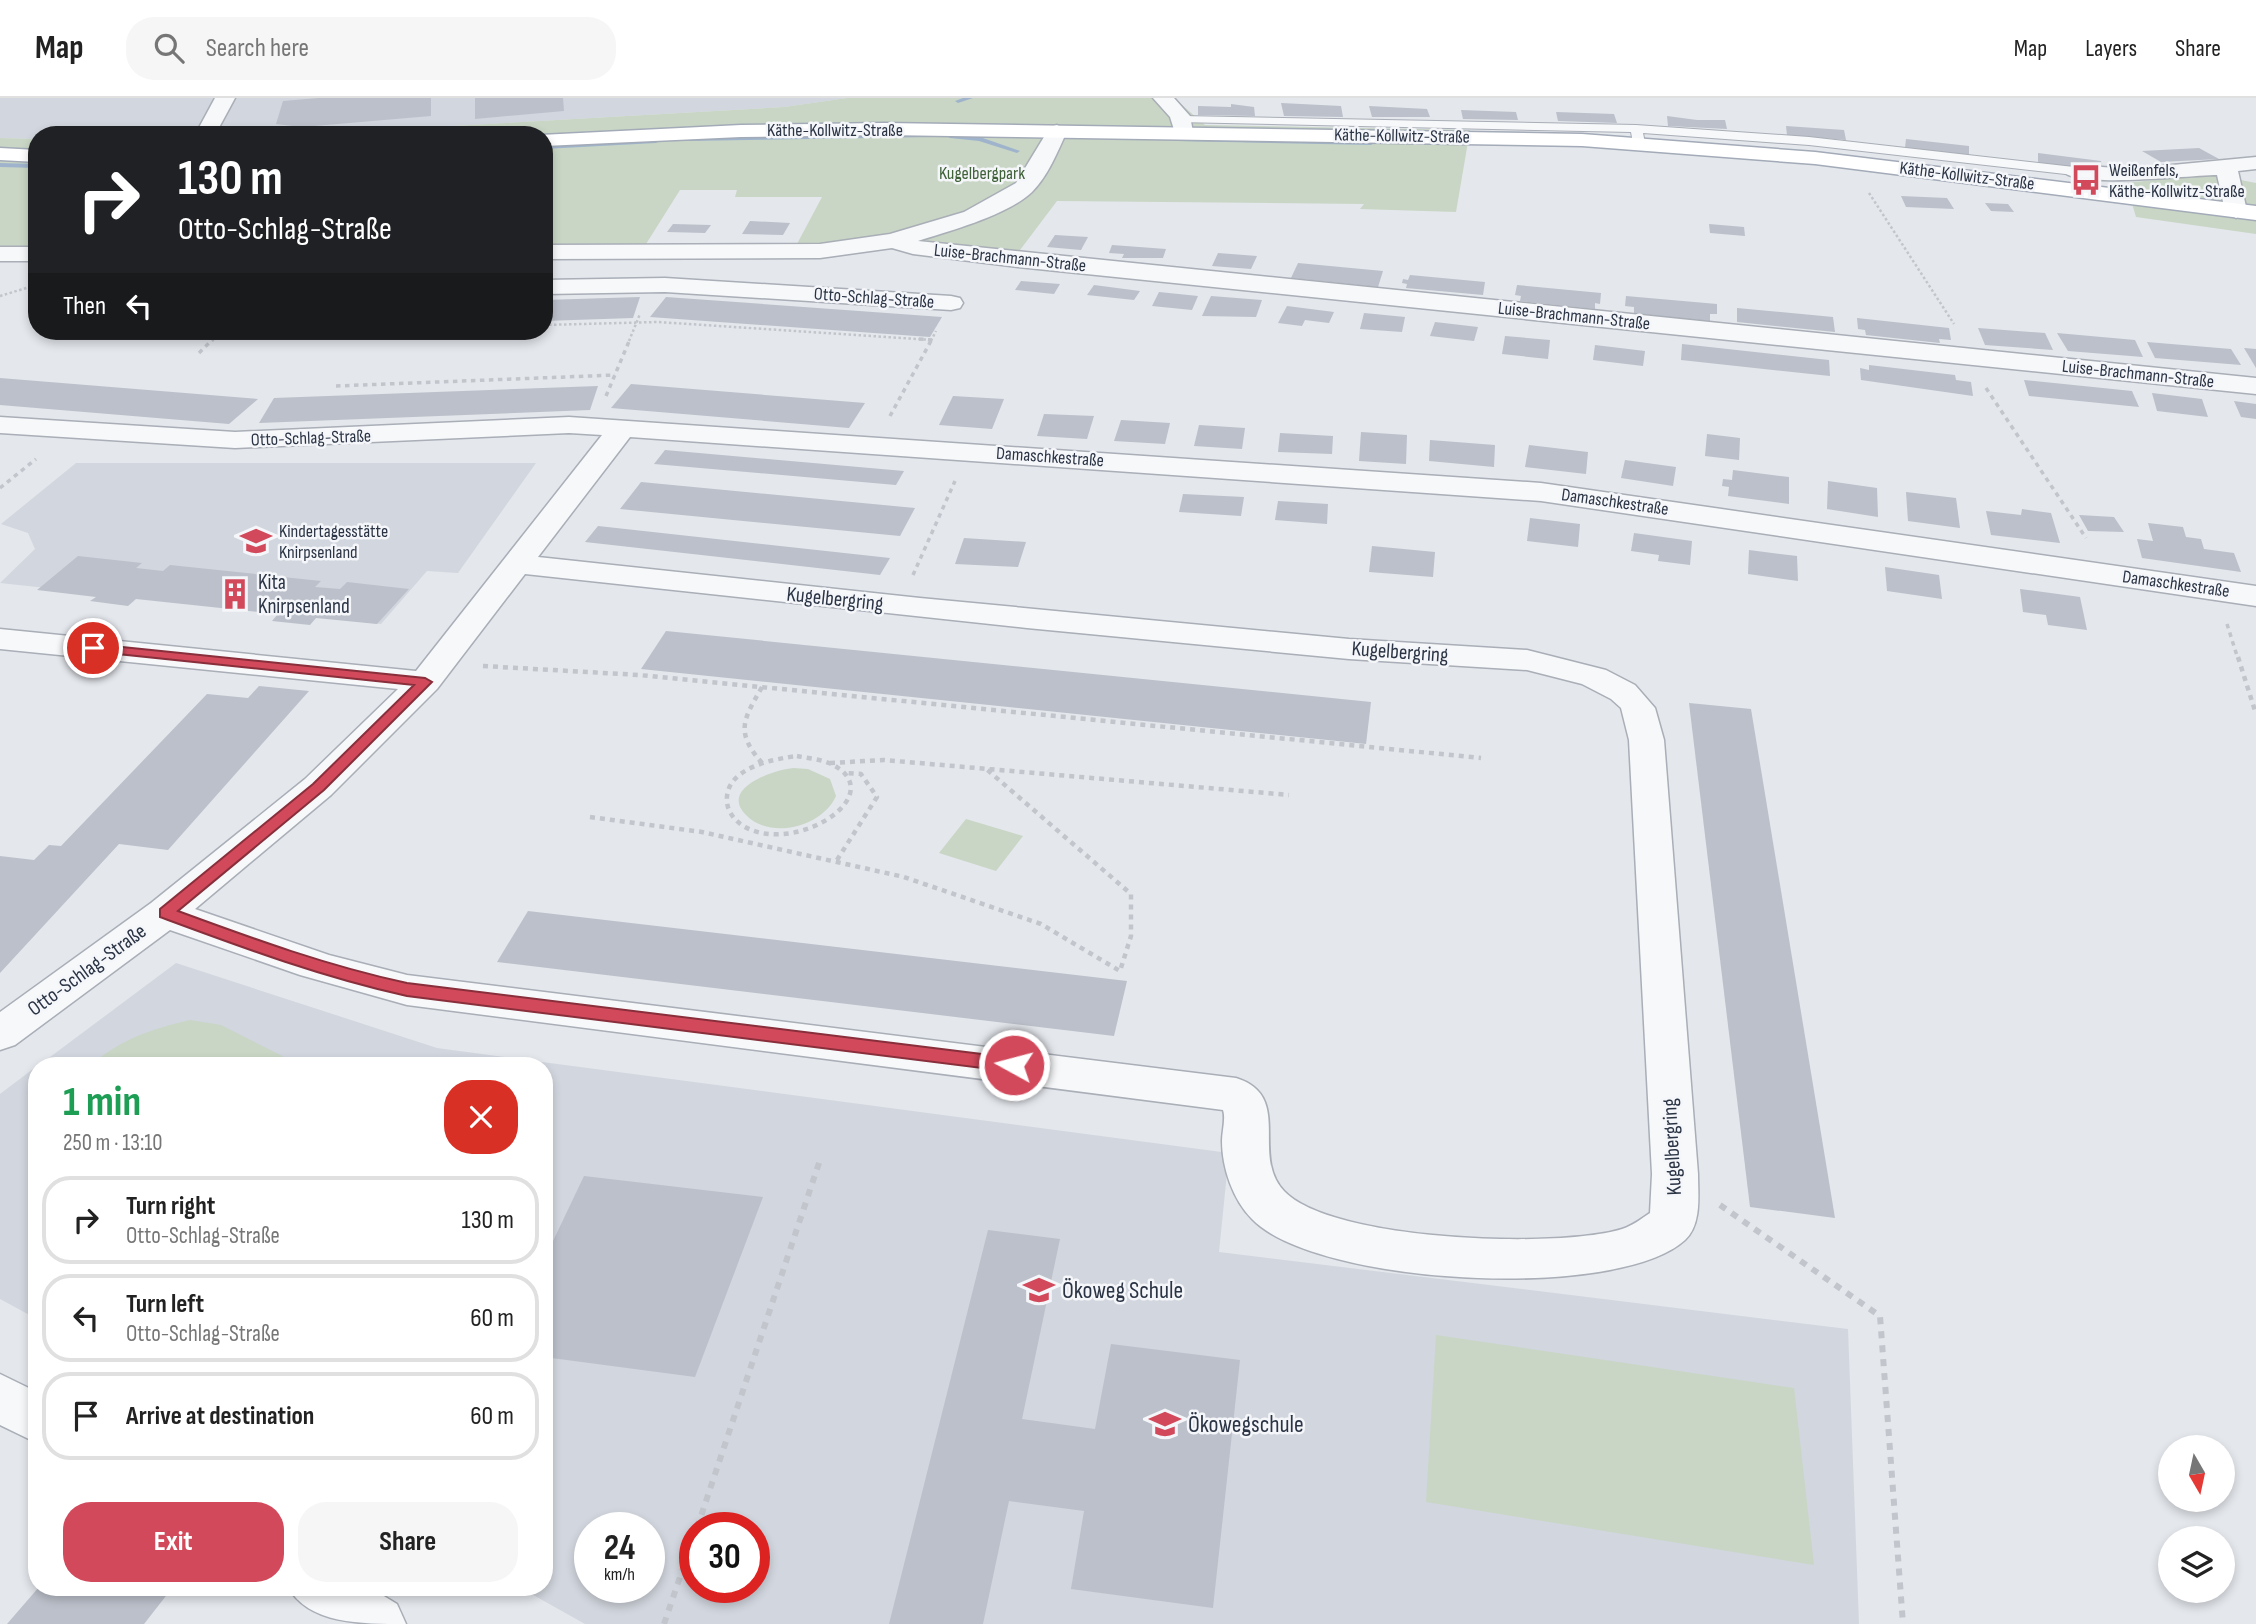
<!DOCTYPE html>
<meta charset="utf-8">
<style>
:root{--surface:#fff;--page:#f6f6f6;--text:#222;--muted:#767676;--line:#e0e0e0;--accent:#d1495b}
body{margin:0;font-family:"Sofia Sans Condensed",sans-serif;background:var(--page);color:var(--text);height:100vh;display:flex;flex-direction:column;font-size:26px;white-space:nowrap}
*{box-sizing:border-box;margin:0}
p{font-size:23px;color:var(--muted)}
.icon{flex:none;width:38px;height:38px;fill:none;stroke:currentColor;stroke-width:2;stroke-linecap:round;stroke-linejoin:round}
.map{position:relative;flex:1;overflow:hidden}
.panel{position:absolute;left:28px;top:959px;width:525px;height:539px;display:flex;flex-direction:column;background:var(--surface);border-radius:28px;box-shadow:0 4px 10px #0003}
.panel>*{flex:none}
.top-card{position:absolute;left:28px;top:28px;width:525px;height:214px;border-radius:28px;box-shadow:0 4px 10px #0003;background:#202124;color:#fff;overflow:hidden}
.needle{width:46px;rotate:171deg}
.buttons{position:absolute;left:2158px;top:1337px;display:grid;gap:14px}
.buttons a{display:grid;place-items:center;width:77px;height:77px;border-radius:50%;background:var(--surface);box-shadow:0 4px 10px #0003;font-size:35px}
.speed{position:absolute;left:574px;top:1414px;display:flex;gap:14px;font-size:35px;font-weight:700;text-align:center}
.speed>*{display:grid;place-content:center;width:91px;height:91px;border-radius:50%;background:var(--surface);box-shadow:0 4px 10px #0003;line-height:1}
.speed small{font-size:18px;font-weight:400}
.speed .limit{border:10px solid #d22;background:#fff;color:#111}
.pin{position:absolute;display:grid;place-items:center;width:60px;height:60px;color:#fff;margin:-30px;border:4px solid #fff;border-radius:50%;box-shadow:0 2px 7px #0007}
.me{position:absolute;width:77px;margin:-38px;rotate:277deg;stroke-linejoin:round;filter:drop-shadow(0 0 5px #0008)}
.turn{display:flex;align-items:center;gap:24px;height:147px;padding:0 35px;font-size:32px}
.turn .icon{width:91px;height:91px;stroke-width:2.5}
.turn b{display:block;font-size:49px;line-height:60px}
.then{display:flex;align-items:center;height:66px;padding:0 35px;background:#0003;gap:14px;font-size:26px}
.round{display:grid;place-items:center;flex:none;width:74px;height:74px;border-radius:28px;background:var(--page)}
.headline{display:flex;align-items:center;justify-content:space-between;height:119px;padding:0 35px}
h1{font-size:42px;font-weight:700;line-height:52px;color:#1e9e55}
.primary-button{display:flex;gap:14px;margin-top:auto;padding:14px 35px}
.primary-button a{flex:1;height:80px;border-radius:28px;background:var(--accent);color:#fff;font-size:28px;font-weight:700;line-height:80px;text-align:center}
.primary-button a+a{background:var(--page);color:var(--text)}
ul{padding:0;list-style:none}
li{display:flex;align-items:center;gap:21px;height:88px;margin:0 14px 10px;padding:0 21px;border:4px solid var(--line);border-radius:28px}
li div{flex:1}
li b{display:block;font-size:26px}
li em{font-style:normal}
header{display:flex;align-items:center;gap:42px;box-sizing:border-box;height:98px;padding:0 35px;background:var(--surface);border-bottom:2px solid var(--line)}
header strong{font-size:33px}
nav{display:flex;gap:38px;margin-inline-start:auto;font-size:24px}
.search{width:490px;height:63px;background:var(--page);display:flex;align-items:center;gap:18px;box-sizing:border-box;padding:0 24px;border-radius:28px;color:var(--muted);font-size:26px}
.map>svg:first-child{display:block}
</style>
<header>
<strong>Map</strong>
<div class="search"><svg class="icon" aria-label="search" viewBox="0 0 24 24"><circle cx="10" cy="10" r="6"/><path d="M15 15l6 6"/></svg>Search here</div>
<nav><a>Map</a><a>Layers</a><a>Share</a></nav>
</header>
<div class="map">
<svg width="2256" height="1526" viewBox="0 0 2256 1526">
<rect width="100%" height="100%" fill="#e4e7ec"/>
<g fill="#d2d6de" fill-rule="evenodd">
<path d="M0 0H847L784 9 294 37H37V41L0 40Z"/>
<path d="M76 365H536L458 475 427 473 381 526 0 485 35 451 28 435 1 426Z"/>
<path d="M176 865 437 950 1229 1055 1219 1154 1848 1231 1859 1526H585L519 1489H544V968H38ZM590 1430H649V1489H590ZM695 1430H754V1489H695Z"/>
<path d="M37 968V1221L0 1201V996Z"/>
</g>
<g fill="#c9d6c5">
<path d="M847 0H1174L1205 27 1470 32 1456 114 1360 111 1364 106 1057 103 1017 156 928 144 846 157 789 161 822 99H735L737 92H680L636 162H544V37H294L784 9Z"/>
<path d="M0 40 37 41V163H0Z"/>
<path d="M2209 76 2256 85V136L2136 119 2126 85Z"/>
<path d="M793 670 808 671 830 681 836 698C823 728 771 743 746 717 719 690 774 672 793 670Z"/>
<path d="M966 721 1023 738 996 773 939 755Z"/>
<path d="M190 922 221 927 302 968H90C120 941 152 931 190 922Z"/>
<path d="M1436 1237 1794 1290 1814 1467 1426 1404Z"/>
</g>
<g fill="none" stroke-linecap="round" stroke-linejoin="round">
<g fill="#9fb4cc" fill-rule="evenodd">
<path d="M963 0H973L958 5 955 3Z"/>
<path d="M932 36 935 38 934 39 687 43 684 41 687 39Z"/>
<path d="M948 37 980 39 1020 53 1017 55 979 43 950 40 947 38Z"/>
<path d="M1177 40 1371 43 1374 45 1371 47 1179 43 1177 42Z"/>
<path d="M658 42 659 43 656 45 544 51V47Z"/>
<path d="M0 65 37 66V70L0 69Z"/>
</g>
</g>
<g fill="#bbc0ca">
<path d="M318 0H431V18L302 29 276 26 283 3Z"/>
<path d="M475 0H563L564 13 475 21Z"/>
<path d="M1281 5 1341 8 1343 19 1284 18Z"/>
<path d="M1231 6 1254 9 1255 18 1198 17V8L1231 9Z"/>
<path d="M1369 8 1427 11 1430 19H1372Z"/>
<path d="M1461 12 1516 14 1518 22 1463 21Z"/>
<path d="M1556 14 1614 16 1617 25 1558 23Z"/>
<path d="M1667 18 1697 22H1725L1727 31 1668 28Z"/>
<path d="M1786 28 1844 32 1846 42 1787 37Z"/>
<path d="M1906 41 1969 48V57L1905 50Z"/>
<path d="M2199 50 2219 61 2161 64 2142 53Z"/>
<path d="M2038 55 2101 63 2102 73 2038 65Z"/>
<path d="M1901 98 1947 100 1954 111 1906 109Z"/>
<path d="M1985 105 2008 106 2014 114 1991 113Z"/>
<path d="M750 123 790 125 783 137 742 136Z"/>
<path d="M673 126 711 127 705 135 667 134Z"/>
<path d="M1709 126 1744 129 1745 138 1710 135Z"/>
<path d="M1055 137 1088 139 1081 152 1047 149Z"/>
<path d="M1112 147 1166 151 1163 160H1122L1124 156 1109 155Z"/>
<path d="M1218 155 1257 158 1251 171 1212 168Z"/>
<path d="M1298 165 1383 173 1378 189 1291 180Z"/>
<path d="M1410 177 1485 184 1483 197 1406 190 1407 186 1402 185 1403 181 1408 182Z"/>
<path d="M1021 183 1060 186 1054 196 1015 192Z"/>
<path d="M1094 187 1140 193 1134 202 1087 197Z"/>
<path d="M1517 187 1601 195 1600 206 1595 205V211L1520 203 1521 198 1515 197Z"/>
<path d="M1159 194 1198 198 1192 212 1152 208Z"/>
<path d="M1211 198 1262 202 1256 219 1202 218Z"/>
<path d="M1626 198 1717 206V216H1710V223L1634 216V209L1625 208Z"/>
<path d="M640 199 633 220 544 223V202Z"/>
<path d="M666 199 942 219 930 239 650 219Z"/>
<path d="M1287 208 1334 214 1329 225 1305 222 1302 228 1278 225Z"/>
<path d="M1737 210 1833 219 1835 234 1737 224Z"/>
<path d="M1364 215 1405 219 1402 234 1360 231Z"/>
<path d="M1857 220 1949 230 1951 242 1939 241 1940 245 1866 237 1865 232 1858 231Z"/>
<path d="M1435 224 1478 229 1474 243 1430 238Z"/>
<path d="M1978 230 2045 235 2053 252 1985 247Z"/>
<path d="M2057 235 2135 242 2143 259 2068 253Z"/>
<path d="M1505 238 1550 242 1548 261 1502 256Z"/>
<path d="M2147 244 2231 251 2241 267 2155 260Z"/>
<path d="M1682 246 1829 262 1830 278 1681 262Z"/>
<path d="M1595 247 1645 253 1643 268 1593 262Z"/>
<path d="M2244 250 2256 251V270Z"/>
<path d="M1869 267 1955 277 1956 282 1971 284 1973 298 1861 282 1860 270 1869 272Z"/>
<path d="M0 280 258 301 229 326 0 307Z"/>
<path d="M2024 282 2132 293 2139 309 2029 298Z"/>
<path d="M631 286 865 305 849 330 611 310Z"/>
<path d="M598 288 590 312 259 325 274 300Z"/>
<path d="M2152 295 2202 301 2208 319 2157 313Z"/>
<path d="M953 298 1004 301 992 331 939 327Z"/>
<path d="M2234 303 2256 306V321L2241 319Z"/>
<path d="M1044 316 1094 318 1087 341 1037 338Z"/>
<path d="M1121 322 1170 325 1165 346 1114 343Z"/>
<path d="M1199 327 1245 330 1242 351 1194 348Z"/>
<path d="M1361 334 1407 337 1406 366 1359 363Z"/>
<path d="M1280 335 1333 338 1332 356 1278 354Z"/>
<path d="M1707 336 1740 340 1739 362 1705 358Z"/>
<path d="M1430 342 1495 347 1494 369 1429 363Z"/>
<path d="M1529 347 1588 354 1586 376 1525 369Z"/>
<path d="M665 352 904 373 896 387 654 366Z"/>
<path d="M1625 362 1676 369 1673 388 1621 380Z"/>
<path d="M1733 372 1789 379V406L1728 398 1729 389 1722 388 1723 381 1732 382Z"/>
<path d="M1828 383 1877 390 1878 419 1827 411Z"/>
<path d="M641 384 915 410 900 438 620 411Z"/>
<path d="M1906 394 1956 400 1960 430 1908 423Z"/>
<path d="M1183 396 1244 399 1241 418 1179 414Z"/>
<path d="M1278 403 1328 406 1327 426 1275 422Z"/>
<path d="M2022 411 2051 415 2060 445 1991 437 1986 413 2021 417Z"/>
<path d="M2079 417 2114 419 2124 434 2088 433Z"/>
<path d="M1530 420 1580 426 1578 449 1527 443Z"/>
<path d="M2148 425 2183 429 2186 439 2201 441 2204 451 2234 455 2241 474 2142 460 2137 441 2153 443Z"/>
<path d="M598 428 890 460 880 477 585 444Z"/>
<path d="M1634 435 1692 443 1690 467 1658 463 1659 457 1631 453Z"/>
<path d="M964 440 1026 444 1018 469 955 466Z"/>
<path d="M1372 448 1435 454 1433 479 1369 474Z"/>
<path d="M1749 452 1797 458 1798 483 1748 476Z"/>
<path d="M78 458 142 465 136 470 163 473 170 467 321 483 315 489 340 491 347 484 409 491 377 526 316 520 310 527 272 523 278 516 136 501 128 508 90 503 96 499 37 492Z"/>
<path d="M1885 469 1939 477 1942 501 1887 493Z"/>
<path d="M2020 491 2080 499 2087 532 2048 527 2046 517 2023 514Z"/>
<path d="M666 533 1371 604 1366 646 641 571Z"/>
<path d="M259 588 309 593 168 752 119 746 0 875V758L34 762 49 747 61 748 207 596 248 600Z"/>
<path d="M1689 605 1751 611 1835 1120 1750 1109Z"/>
<path d="M528 813 1127 883 1114 938 497 864Z"/>
<path d="M584 1078 763 1099 695 1279 544 1259V1162Z"/>
<path d="M988 1132 1060 1141 1022 1321 1095 1331 1111 1246 1240 1262 1213 1510 1071 1491 1084 1413 1009 1403 983 1526H889Z"/>
<path d="M39 1489H159L169 1494 144 1526H7Z"/>
</g>
<g fill="none" stroke-linecap="round" stroke-linejoin="round">
<defs>
<path id="lane" d="M1182 18 1636 27 1809 39 2074 69 2080 73 2074 77 1809 47 1643 35 1645 45 1639 49 1633 45 1631 34 1178 24V20Z"/>
<g id="street">
<path d="M215 0H235L215 37H195Z"/>
<path d="M1153 0H1174L1190 18 1193 34 1190 38H1176L1170 19Z"/>
<path d="M1057 27 1067 33C1058 53 1048 78 1032 94 1008 117 950 133 918 143L2256 280V296L1018 169 913 156 892 150 820 160 544 161V147L820 146 890 136 964 114 1016 85 1050 29Z"/>
<path d="M2256 59V71L2238 73 2247 113 2236 120 2225 113 2217 77C2191 77 2076 91 2063 73L2074 67 2130 71Z"/>
<rect x="0" y="149" width="37" height="14"/>
<path d="M665 180 951 198 960 200 963 205 960 210 951 212 665 194 544 196V182Z"/>
<path d="M0 319 235 334 569 319 1541 385 2256 488V508L1541 403 630 339 538 459 920 500 1349 541 1527 552 1606 572 1635 587 1655 610 1664 642 1698 1076C1698 1097 1702 1126 1685 1142 1617 1204 1315 1187 1252 1121 1233 1102 1222 1070 1222 1043 1222 1033 1226 1021 1223 1012L407 907 300 877 170 832 15 947 0 952V914L151 805 305 681 398 591 0 551V531L416 573 602 337 569 335 235 350 0 335ZM525 476 1027 530 1349 561 1527 572 1582 586 1611 601 1621 610 1629 642 1652 1076 1650 1115C1641 1121 1632 1128 1622 1131 1558 1151 1331 1143 1284 1093 1250 1057 1294 998 1236 980L407 877 329 857 195 811 331 697 437 591Z"/>
<path d="M0 1276 37 1294V1345L0 1327Z"/>
<path d="M288 1489H369L397 1506 406 1526C360 1526 309 1526 288 1489Z"/>
</g>
<g id="primary">
<path d="M884 25 1582 36 1815 54 2256 108V122L1815 66 1582 48 884 37 741 39 544 48V37H540L741 27Z"/>
<path d="M0 50 37 52V64L0 62Z"/>
</g>
</defs>
<use href="#lane" stroke="#a9aeb7" stroke-width="2"/>
<use href="#street" stroke="#a9aeb7" stroke-width="3"/>
<use href="#primary" stroke="#a3abb8" stroke-width="3"/>
<g stroke="#c2c5cb" stroke-width="2.5" stroke-dasharray="2.5 2.5" stroke-linecap="butt">
<path d="M450 37 521 33"/>
<path d="M1869 95 1954 226"/>
<path d="M0 198 33 188"/>
<path d="M544 227 658 224 932 242"/>
<path d="M167 233 217 237 358 233"/>
<path d="M212 243 222 233"/>
<path d="M629 243 640 216"/>
<path d="M931 243 936 233"/>
</g>
<g stroke="#c2c5cb" stroke-width="3.5" stroke-dasharray="4.5 4.5" stroke-linecap="butt">
<path d="M919 241 932 242"/>
<path d="M199 255 213 241"/>
<path d="M336 288 615 277"/>
<path d="M1986 290 2086 440"/>
<path d="M606 298 630 241"/>
<path d="M890 318 932 241"/>
<path d="M0 390 36 361"/>
<path d="M913 477 955 383"/>
<path d="M2227 526 2238 561"/>
</g>
<g stroke="#c2c5cb" stroke-width="4.5" stroke-dasharray="5 5" stroke-linecap="butt">
<path d="M2238 559 2256 616"/>
<path d="M483 568 639 577 1481 660"/>
<path d="M762 589C743 622 735 634 762 665"/>
<path d="M797 658C807 660 819 661 829 665 894 694 798 758 745 729 736 724 728 715 727 704 724 670 773 661 797 658Z"/>
<path d="M830 665 884 662 1289 697"/>
<path d="M590 719 702 734 904 779 1041 826 1120 873 1131 838V796L984 669"/>
<path d="M837 762 877 699 861 676 846 675"/>
</g>
<g stroke="#c2c5cb" stroke-width="6" stroke-dasharray="7 7" stroke-linecap="butt">
<path d="M1720 1107 1880 1218 1903 1526"/>
<path d="M697 1430 821 1059"/>
<path d="M664 1526 695 1435"/>
</g>
<use href="#lane" fill="#f7f8fa" fill-rule="evenodd"/>
<use href="#street" fill="#f7f8fa" fill-rule="evenodd"/>
<use href="#primary" fill="#fff" fill-rule="evenodd"/>
</g>
<path fill="#d1495b" stroke="#882f3b" stroke-width="2" d="M93 546 425 580 432 584 324 692 178 813C254 841 328 868 407 885L1014 960 1023 967 1014 974 407 898C321 879 241 849 160 819V811L313 686 414 587 89 553 87 550Z"/>
<defs>
<symbol id="bus-bare" viewBox="-9 -9 18 18"><path d="M-5-6H5V4H4V6H2V4H-2V6H-4V4H-5ZM-3.5-4V0h7V-4ZM-3.5 1.2v1.5H-2V1.2ZM2 1.2v1.5H3.5V1.2Z" fill="#d1495b" stroke="#f4f6f9" stroke-width="2.5" paint-order="stroke"/></symbol>
<symbol id="school-bare" viewBox="-9 -9 18 18"><path d="M0-5L7-2L0 1L-7-2ZM-4 1L0 2.5L4 1V4Q0 6-4 4Z" fill="#d1495b" stroke="#f4f6f9" stroke-width="2.5" paint-order="stroke"/></symbol>
<symbol id="building-bare" viewBox="-9 -9 18 18"><path d="M-4-6H4V6H1V3H-1V6H-4ZM-2.5-4.3h1.7v1.8h-1.7ZM.8-4.3h1.7v1.8H.8ZM-2.5-1h1.7V.8h-1.7ZM.8-1h1.7V.8H.8Z" fill="#d1495b" stroke="#f4f6f9" stroke-width="2.5" paint-order="stroke"/></symbol>
</defs>
<g fill-rule="evenodd">
<use href="#bus-bare" x="2064" y="60" width="44" height="44"/>
<use href="#school-bare" x="234" y="421" width="44" height="44"/>
<use href="#building-bare" x="213" y="474" width="44" height="44"/>
<use href="#school-bare" x="1017" y="1170" width="44" height="44"/>
<use href="#school-bare" x="1143" y="1304" width="44" height="44"/>
</g>
<g text-anchor="middle" dominant-baseline="central" stroke-width="5" stroke-linejoin="round" paint-order="stroke">
<g font-size="18" fill="#2b3445" stroke="#f4f6f9">
<text x="835" y="32">Käthe-Kollwitz-Straße</text>
<text transform="translate(1402 38) rotate(1)">Käthe-Kollwitz-Straße</text>
<text transform="translate(1967 78) rotate(7)">Käthe-Kollwitz-Straße</text>
<text transform="translate(1010 160) rotate(6)">Luise-Brachmann-Straße</text>
<text transform="translate(874 200) rotate(4)">Otto-Schlag-Straße</text>
<text transform="translate(1574 218) rotate(6)">Luise-Brachmann-Straße</text>
<text transform="translate(2138 276) rotate(6)">Luise-Brachmann-Straße</text>
<text transform="translate(311 340) rotate(-2)">Otto-Schlag-Straße</text>
<text transform="translate(1050 359) rotate(4)">Damaschkestraße</text>
<text transform="translate(1615 404) rotate(8)">Damaschkestraße</text>
<text transform="translate(2176 486) rotate(8)">Damaschkestraße</text>
</g>
<g font-size="18" fill="#2b3445" stroke="#f4f6f9" text-anchor="start">
<text x="2109" y="72">Weißenfels,<tspan x="2109" dy="21">Käthe-Kollwitz-Straße</tspan></text>
<text x="279" y="433">Kindertagesstätte<tspan x="279" dy="21">Knirpsenland</tspan></text>
</g>
<g font-size="18" fill="#3f6138" stroke="#f4f6f9">
<text x="982" y="75">Kugelbergpark</text>
</g>
<g font-size="21" fill="#2b3445" stroke="#f4f6f9" text-anchor="start">
<text x="258" y="484">Kita<tspan x="258" dy="24">Knirpsenland</tspan></text>
</g>
<g font-size="21" fill="#2b3445" stroke="#f4f6f9">
<text transform="translate(835 501) rotate(6)">Kugelbergring</text>
<text transform="translate(1400 554) rotate(4)">Kugelbergring</text>
<text transform="translate(87 872) rotate(-36)">Otto-Schlag-Straße</text>
<text transform="translate(1672 1049) rotate(-93)">Kugelbergring</text>
</g>
<g font-size="24" fill="#2b3445" stroke="#f4f6f9" text-anchor="start">
<text x="1062" y="1192">Ökoweg Schule</text>
<text x="1188" y="1326">Ökowegschule</text>
</g>
</g>
</svg>
<div class="buttons">
<a><svg class="needle" viewBox="-14 -14 28 28"><path d="M0-13l5 13h-10z" fill="#e53935"/><path d="M0 13l5-13h-10z" fill="#767676"/></svg></a>
<a><svg class="icon" aria-label="layers" viewBox="0 0 24 24"><path d="M12 4l9 5-9 5-9-5zM3 14l9 5 9-5"/></svg></a>
</div>
<div class="speed"><div>24<small>km/h</small></div><div class="limit">30</div></div>
<div class="pin" style="left:93px;top:550px;background:#d93025"><svg class="icon" aria-label="arrive" viewBox="0 0 24 24"><path d="M6 21V4h12l-3 4 3 4H6"/></svg></div>
<svg class="me" style="left:1014px;top:967px" viewBox="-20 -20 40 40"><circle r="17" fill="#d1495b" stroke="#fff" stroke-width="3"/><path d="M0-11L8 9 0 5-8 9z" fill="#fff"/></svg>
<div class="top-card">
<div class="turn"><svg class="icon" aria-label="right" viewBox="0 0 24 24"><path d="M7 20v-9h11M14 6l5 5-5 5"/></svg><div><b>130 m</b>Otto-Schlag-Straße</div></div>
<div class="then">Then<svg class="icon" aria-label="left" viewBox="0 0 24 24"><path d="M17 20v-9H6M10 6l-5 5 5 5"/></svg></div>
</div>
<section class="panel">
<div class="headline"><div><h1>1 min</h1><p>250 m · 13:10</p></div><a class="round" style="background:#d93025;color:#fff"><svg class="icon" aria-label="close" viewBox="0 0 24 24"><path d="M6 6l12 12M18 6L6 18"/></svg></a></div>
<ul>
<li><svg class="icon" aria-label="right" viewBox="0 0 24 24"><path d="M7 20v-9h11M14 6l5 5-5 5"/></svg><div><b>Turn right</b><p>Otto-Schlag-Straße</p></div><em>130 m</em></li>
<li><svg class="icon" aria-label="left" viewBox="0 0 24 24"><path d="M17 20v-9H6M10 6l-5 5 5 5"/></svg><div><b>Turn left</b><p>Otto-Schlag-Straße</p></div><em>60 m</em></li>
<li><svg class="icon" aria-label="arrive" viewBox="0 0 24 24"><path d="M6 21V4h12l-3 4 3 4H6"/></svg><div><b>Arrive at destination</b></div><em>60 m</em></li>
</ul>
<div class="primary-button"><a>Exit</a><a>Share</a></div>
</section>
</div>
